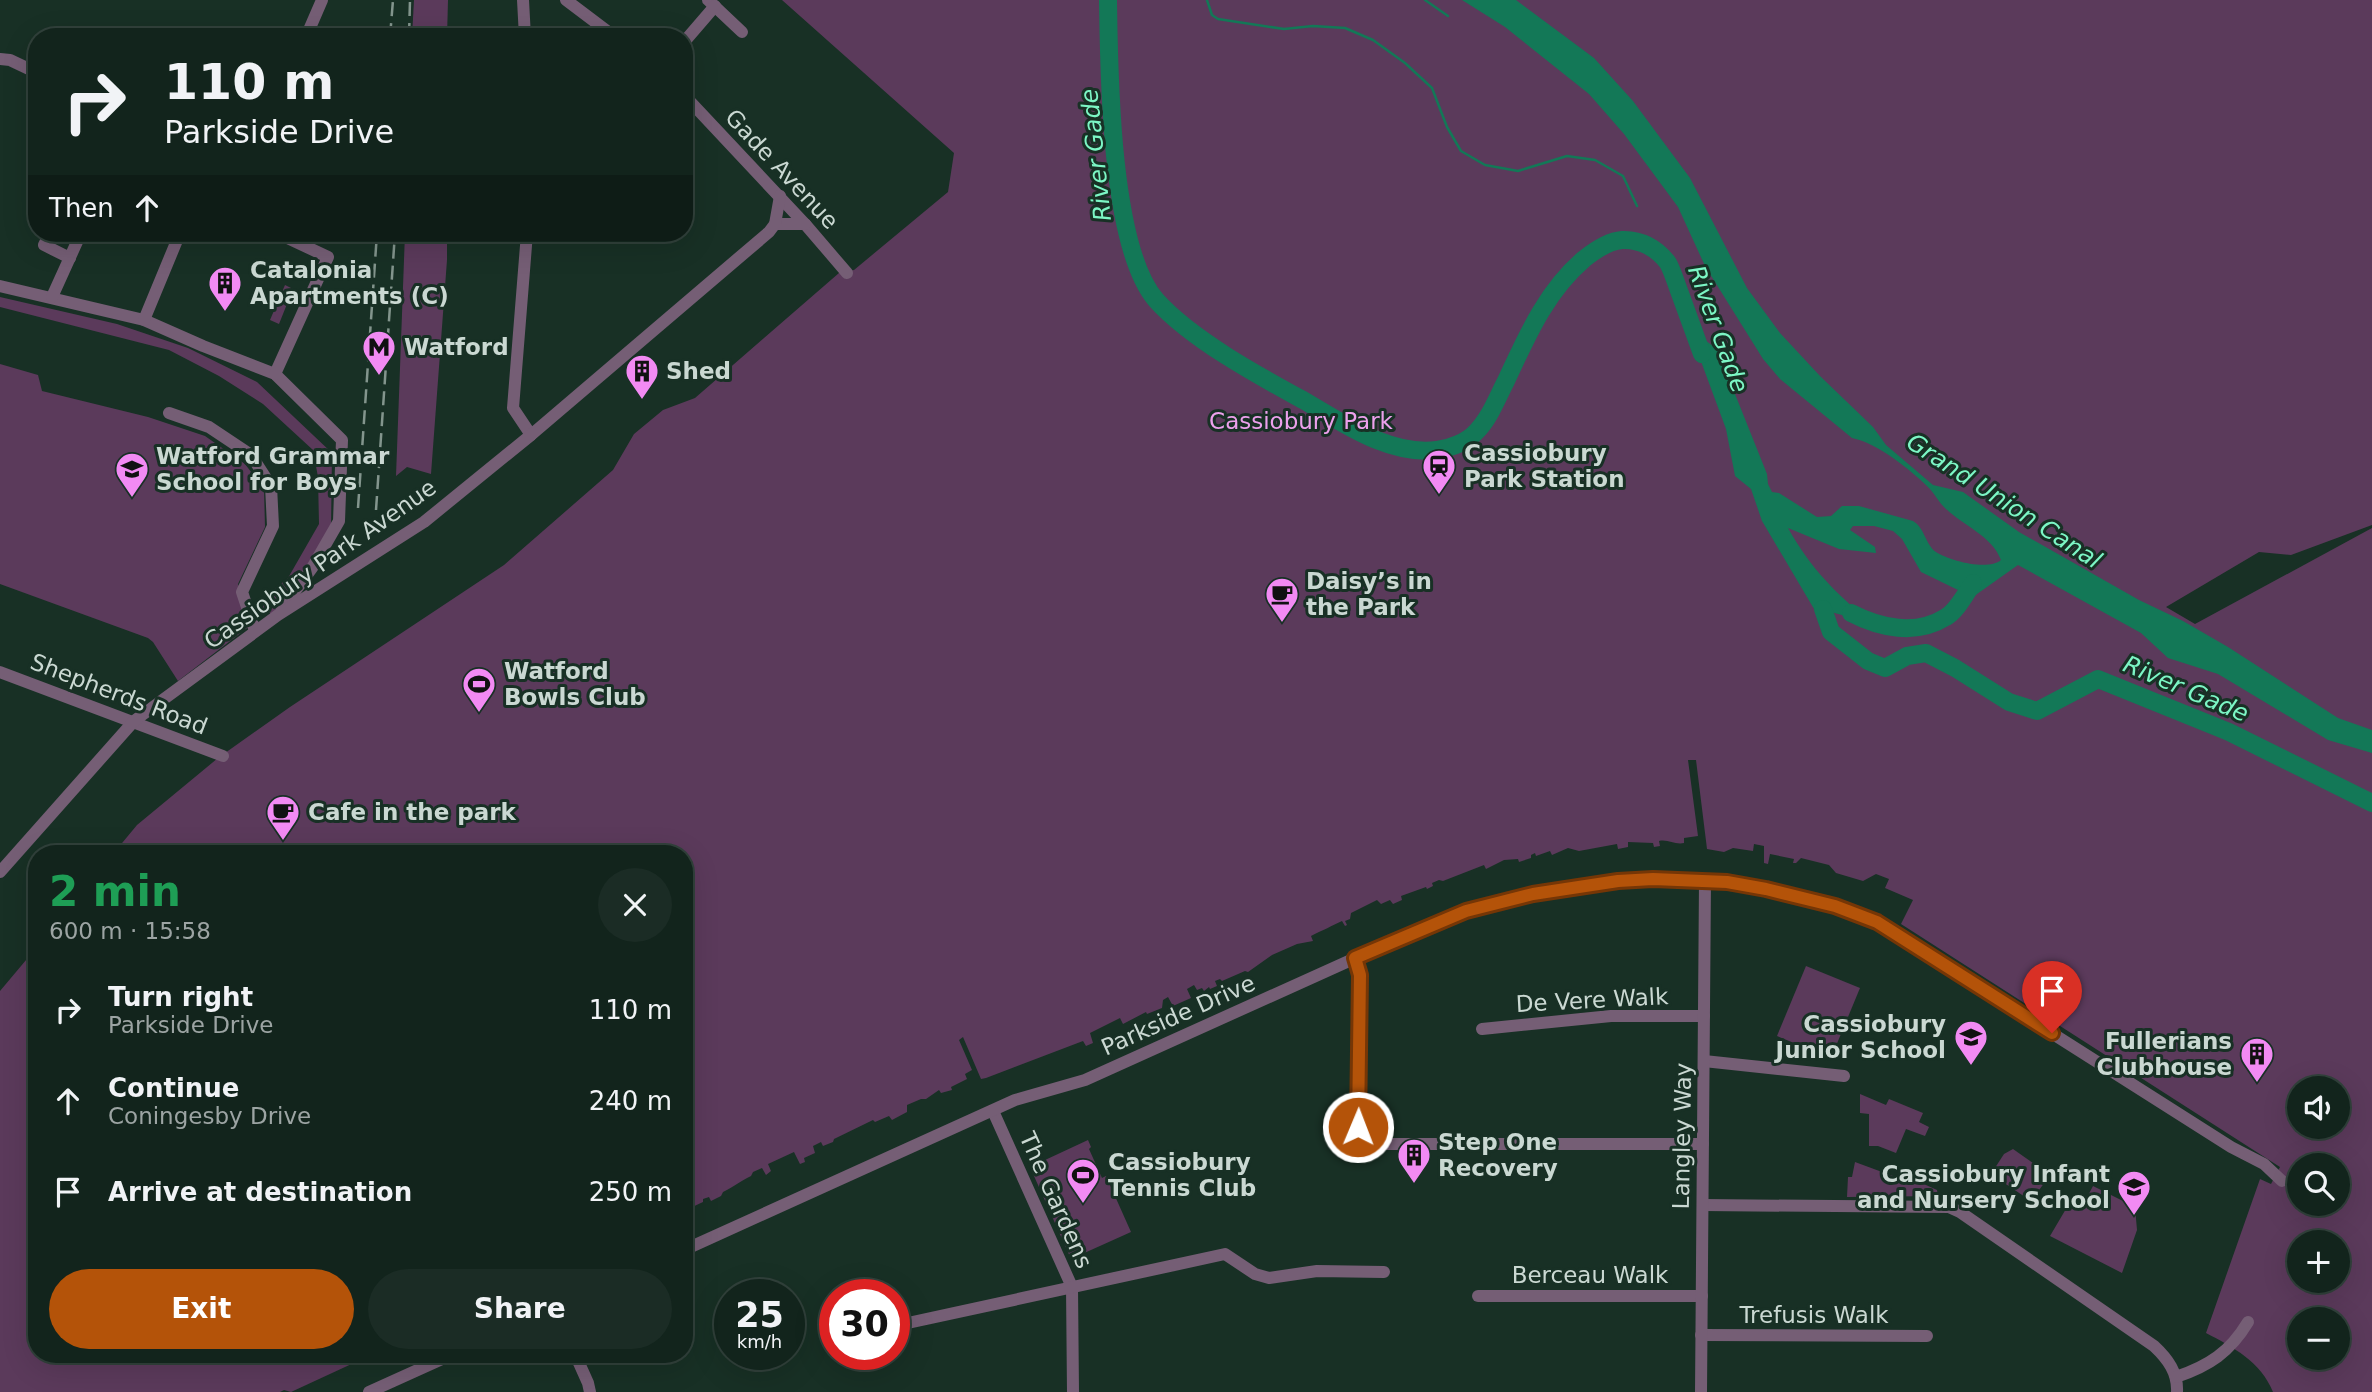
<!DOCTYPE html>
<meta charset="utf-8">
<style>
:root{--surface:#12241c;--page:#1b2c25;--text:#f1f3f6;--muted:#9ca4a3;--line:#31413b;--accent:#b45309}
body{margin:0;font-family:"DejaVu Sans",sans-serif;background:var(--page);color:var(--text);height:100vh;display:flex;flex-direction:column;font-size:26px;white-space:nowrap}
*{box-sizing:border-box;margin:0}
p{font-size:23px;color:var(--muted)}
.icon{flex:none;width:38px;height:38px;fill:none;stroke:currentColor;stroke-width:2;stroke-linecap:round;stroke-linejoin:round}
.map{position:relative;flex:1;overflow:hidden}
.details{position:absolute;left:28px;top:845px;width:665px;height:518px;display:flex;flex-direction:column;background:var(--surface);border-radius:28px;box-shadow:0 7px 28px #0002,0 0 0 2px var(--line)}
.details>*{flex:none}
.banner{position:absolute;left:28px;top:28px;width:665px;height:214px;border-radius:28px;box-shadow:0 7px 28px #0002,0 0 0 2px var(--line);background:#12241c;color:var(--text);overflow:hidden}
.fabs{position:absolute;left:2287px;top:1076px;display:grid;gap:14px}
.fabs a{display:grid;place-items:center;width:63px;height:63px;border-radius:50%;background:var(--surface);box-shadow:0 7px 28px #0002,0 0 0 2px var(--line);font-size:35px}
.speed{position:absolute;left:714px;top:1279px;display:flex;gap:14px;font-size:35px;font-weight:700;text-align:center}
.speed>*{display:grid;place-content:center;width:91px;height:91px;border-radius:50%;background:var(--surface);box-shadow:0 7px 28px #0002,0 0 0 2px var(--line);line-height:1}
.speed small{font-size:18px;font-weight:400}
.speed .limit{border:10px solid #d22;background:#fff;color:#111}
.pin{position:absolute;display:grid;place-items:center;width:60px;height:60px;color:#fff;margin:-72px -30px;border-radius:50% 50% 50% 0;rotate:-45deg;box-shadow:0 0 7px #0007}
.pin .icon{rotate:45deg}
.me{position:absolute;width:77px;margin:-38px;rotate:1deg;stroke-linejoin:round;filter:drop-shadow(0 0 5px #0008)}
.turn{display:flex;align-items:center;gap:24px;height:147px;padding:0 21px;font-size:32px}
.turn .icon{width:91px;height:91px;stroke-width:2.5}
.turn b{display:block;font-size:49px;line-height:60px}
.then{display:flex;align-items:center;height:66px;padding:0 21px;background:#0003;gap:14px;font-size:26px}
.round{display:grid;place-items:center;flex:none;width:74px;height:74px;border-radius:37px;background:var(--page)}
.overview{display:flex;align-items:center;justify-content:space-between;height:119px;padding:0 21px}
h1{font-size:42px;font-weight:800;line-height:52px;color:#1e9e55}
.button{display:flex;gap:14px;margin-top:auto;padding:14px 21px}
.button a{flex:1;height:80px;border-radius:42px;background:var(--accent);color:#fff;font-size:28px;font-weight:800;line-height:80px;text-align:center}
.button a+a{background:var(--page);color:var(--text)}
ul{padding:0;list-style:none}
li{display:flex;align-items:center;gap:21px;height:91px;padding:0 21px}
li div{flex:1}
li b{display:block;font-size:26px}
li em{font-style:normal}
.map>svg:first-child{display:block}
</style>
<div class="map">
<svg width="2372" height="1392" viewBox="0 0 2372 1392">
<rect width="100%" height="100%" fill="#183025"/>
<g fill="#5b3a5b" fill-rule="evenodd">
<path d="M414 0H448L447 37H412Z"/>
<path d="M782 0H2372V525L2291 555 2259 552 2166 607 2195 624 2372 528V1392H2273C2261 1362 2233 1347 2206 1333L2260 1179 2271 1184 2280 1167 1901 924 1913 900 1885 888 1889 879 1876 874 1863 881 1836 873 1829 865 1801 858 1796 863H1793L1794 859 1770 854 1768 864 1764 863V846L1754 844 1753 851 1733 848 1724 852 1707 849 1696 760H1688L1698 836 1684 838V843C1675 845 1668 839 1659 841L1660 846 1654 847 1653 843 1628 842V847L1618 849 1617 844 1579 851 1568 848 1552 855 1550 851 1536 856 1535 853 1531 855V858L1519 862 1518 859 1504 860 1486 869 1484 865 1443 881 1439 880 1432 883 1433 886 1427 889 1426 887 1401 896 1402 900 1393 904 1390 900 1381 904 1377 900 1351 913 1350 919 1345 921 1347 925 1345 926 1342 921C1332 926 1323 930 1311 936L1313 941 1297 944 1272 955 1248 972 1245 971 1222 981 1220 979 1215 981 1217 986 1210 989 1209 987 1204 991 1202 988 1197 990 1194 985 1187 989 1191 998 1173 1006 1168 997 1163 1000 1162 1008 1147 1014 1146 1012 1123 1024 1120 1018 1090 1033 1093 1043 1086 1046 1083 1041 986 1078 981 1079 963 1037 959 1040 972 1070 965 1074 967 1079 951 1087 952 1090 941 1093 939 1090 926 1099H921L907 1105V1112L892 1120 889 1116 875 1122 873 1120 834 1139 833 1142 823 1146 821 1142 813 1146 815 1153 804 1158 805 1162 800 1164 794 1152 768 1164 771 1171 766 1175 762 1168 753 1172 751 1176C740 1181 734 1187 723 1192L721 1196 711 1201 709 1197 703 1199V1202L688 1209 684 1215V854H113L137 825 218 758 290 707 504 565 613 470 634 434 663 410 695 398 839 273 854 270 948 192 954 153ZM2300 1088H2338V1127H2300ZM2300 1166H2338V1204H2300ZM2300 1242H2338V1281H2300ZM2300 1320H2338V1358H2300Z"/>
<path d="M405 233H447V260L431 474 407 467 396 476Z"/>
<path d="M285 285 293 289 279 324 270 320Z"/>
<path d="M0 297 117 324 188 348 257 382 332 453 331 528 281 610 271 614 263 608V598L288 578 319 524 318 477 313 450 263 404 219 376 169 350 0 307Z"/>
<path d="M0 364 38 375 42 391 148 417 205 436 245 464 264 489 265 527 238 584 251 625 178 681 153 642 148 638 0 584Z"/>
<path d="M37 947V1354L371 1355 291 1392 284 1390 280 1392H0V991Z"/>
<path d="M1806 966 1860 988 1831 1058 1777 1036Z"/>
<path d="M1860 1094 1886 1105 1889 1099 1923 1113 1919 1122 1929 1127 1925 1136 1906 1129 1896 1153 1878 1146H1869V1114L1860 1113Z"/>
<path d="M1088 1140 1091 1147 1089 1149 1102 1178 1106 1176 1131 1232 1071 1259 1030 1167Z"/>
<path d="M2013 1149 2050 1175 2031 1201 1991 1174 2004 1154Z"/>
<path d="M1855 1162 1901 1179 1904 1175 1937 1190 1938 1196 1847 1197 1848 1177H1852Z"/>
<path d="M2093 1186 2135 1207 2137 1230 2122 1273 2050 1236 2073 1197 2084 1203Z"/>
</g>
<path fill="#137857" d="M1462 0H1516L1594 58 1633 101 1690 178 1747 288 1780 333 1820 376 1873 427 1886 445 1933 485 1963 492 2019 532 2139 600 2183 621 2228 647 2338 718 2372 730V753L2328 740 2218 674 2168 658 2141 633 2018 565 1970 599 1960 601 1958 590 1921 572 1902 539 1893 531 1874 526H1853L1850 530 1875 547 1876 553 1839 549 1788 528C1811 569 1835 592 1871 623L1831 612V632L1817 614 1762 521 1751 489 1735 476 1726 429 1699 356 1694 332 1717 349 1767 474 1768 484 1772 492 1779 493 1817 517 1831 516 1842 506H1859L1913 521C1925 528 1925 544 1936 552 1950 561 1988 571 2001 560 1992 536 1964 526 1946 509 1939 503 1935 494 1929 488 1910 469 1877 443 1852 438L1780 379 1763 359 1705 266 1678 207 1624 134 1589 94 1505 27Z"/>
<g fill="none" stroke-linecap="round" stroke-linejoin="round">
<g stroke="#137857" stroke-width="2.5">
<path d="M1207 0 1212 15 1218 19 1284 29 1313 26 1345 28 1373 40 1405 63 1432 88 1447 127 1461 151 1485 165 1518 171 1567 156 1595 160 1623 176 1637 206"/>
<path d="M1425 0 1448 16"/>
</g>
<g stroke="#137857" stroke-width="18">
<path d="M1108 0C1109 71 1110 247 1156 300 1191 339 1257 375 1303 400 1343 423 1389 456 1437 450 1451 448 1467 442 1476 432 1490 418 1497 398 1506 381 1526 338 1546 291 1584 259 1594 251 1609 241 1622 240 1640 239 1657 248 1668 263 1672 270 1675 280 1678 288 1686 310 1694 332 1702 354"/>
<path d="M1823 609 1831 632 1868 661 1885 668 1907 656 1926 653 1955 668 2009 702 2037 711 2098 679 2229 732 2372 803"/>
<path d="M1851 613C1880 628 1916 636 1946 617 1957 611 1966 593 1973 583"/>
</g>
<g stroke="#755e75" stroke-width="12">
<path d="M523 0 525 37"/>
<path d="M566 0 615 37"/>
<path d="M708 0 742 32"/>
<path d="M228 36 231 37"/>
<path d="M306 37 322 0"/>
<path d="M684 42 715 6"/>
<path d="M0 59 10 60 29 69"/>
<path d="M684 95 805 224 847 273"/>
<path d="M775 224H805"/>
<path d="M50 233 44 245 70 258"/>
<path d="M527 233 513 408 531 435"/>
<path d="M0 286 144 320 203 346 275 374 342 440 339 521 312 568 282 609"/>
<path d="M52 297 81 233"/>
<path d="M144 320 180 233"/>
<path d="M275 374 328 257 277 233"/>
<path d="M169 413 209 427 251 455 271 486 273 526 242 592 255 631"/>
<path d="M0 672 223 756"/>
<path d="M0 872 134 721 278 615 424 522 531 435 769 232 775 224 780 196"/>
<path d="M1355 958 1360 975 1358 1127C1360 1138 1365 1143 1377 1144H1703"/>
<path d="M1482 1029 1611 1016H1704"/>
<path d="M1704 1061 1844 1076"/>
<path d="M993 1111 1072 1287 1073 1392"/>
<path d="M1703 1205 1949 1207 1960 1212 2154 1346C2168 1359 2178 1373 2177 1392"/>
<path d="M684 1250 1015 1100 1085 1080 1402 937 1467 911 1496 902 1565 887 1618 881 1653 879 1727 882 1766 889 1835 906 1877 922 2231 1147 2264 1164 2282 1181"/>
<path d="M1478 1296H1702"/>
<path d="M894 1326 1225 1254 1255 1274 1269 1278 1317 1271 1384 1272"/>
<path d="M1701 1335 1927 1336"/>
<path d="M575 1354 588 1383 590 1392"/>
<path d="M2176 1377C2209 1366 2230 1352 2248 1322"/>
<path d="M369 1392 453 1354"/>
<path d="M1701 1392 1705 881"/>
</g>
<g stroke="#83958d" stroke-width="2.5" stroke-dasharray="14 7" stroke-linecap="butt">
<path d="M390 37 393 0"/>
<path d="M409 37 410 0"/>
<path d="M358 508 377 233"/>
<path d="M376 510 395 233"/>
</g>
</g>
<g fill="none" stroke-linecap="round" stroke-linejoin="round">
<defs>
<path id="route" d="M1358 1127 1360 975 1355 958 1466 911 1533 894 1618 881 1653 879 1727 882 1766 889 1835 906 1877 922 2052 1033"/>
</defs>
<use href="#route" stroke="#753606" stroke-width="18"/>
<use href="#route" stroke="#b45309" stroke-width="12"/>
</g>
<defs>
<symbol id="building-pin" viewBox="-11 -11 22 30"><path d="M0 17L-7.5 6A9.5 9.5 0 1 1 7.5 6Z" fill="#f28af3" stroke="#183025"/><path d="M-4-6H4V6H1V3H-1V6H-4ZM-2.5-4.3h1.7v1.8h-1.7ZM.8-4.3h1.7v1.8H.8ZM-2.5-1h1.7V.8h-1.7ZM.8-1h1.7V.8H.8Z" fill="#111"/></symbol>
<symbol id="metro-pin" viewBox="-11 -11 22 30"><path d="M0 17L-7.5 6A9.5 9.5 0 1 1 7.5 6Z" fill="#f28af3" stroke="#183025"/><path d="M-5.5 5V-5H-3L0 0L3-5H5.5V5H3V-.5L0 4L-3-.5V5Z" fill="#111"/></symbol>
<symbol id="station-pin" viewBox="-11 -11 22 30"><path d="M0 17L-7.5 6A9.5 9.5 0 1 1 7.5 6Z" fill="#f28af3" stroke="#183025"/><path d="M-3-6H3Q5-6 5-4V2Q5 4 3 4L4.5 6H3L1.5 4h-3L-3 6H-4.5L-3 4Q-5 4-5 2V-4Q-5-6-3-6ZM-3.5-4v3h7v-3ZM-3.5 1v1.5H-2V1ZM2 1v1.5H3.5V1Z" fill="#111"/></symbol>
<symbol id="school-pin" viewBox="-11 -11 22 30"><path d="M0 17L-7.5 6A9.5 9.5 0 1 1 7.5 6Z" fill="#f28af3" stroke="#183025"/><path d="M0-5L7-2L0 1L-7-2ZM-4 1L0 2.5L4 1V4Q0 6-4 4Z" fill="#111"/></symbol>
<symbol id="cafe-pin" viewBox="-11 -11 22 30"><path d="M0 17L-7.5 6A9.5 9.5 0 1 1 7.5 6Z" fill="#f28af3" stroke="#183025"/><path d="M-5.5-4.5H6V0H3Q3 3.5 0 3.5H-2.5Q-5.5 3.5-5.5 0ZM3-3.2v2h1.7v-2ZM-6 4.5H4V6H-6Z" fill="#111"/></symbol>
<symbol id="stadium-pin" viewBox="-11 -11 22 30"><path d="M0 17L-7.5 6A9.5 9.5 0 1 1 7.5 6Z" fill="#f28af3" stroke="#183025"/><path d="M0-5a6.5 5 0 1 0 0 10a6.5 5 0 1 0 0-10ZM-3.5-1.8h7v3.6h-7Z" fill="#111"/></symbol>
</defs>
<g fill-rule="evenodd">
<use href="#building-pin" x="206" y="264" width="38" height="52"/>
<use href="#metro-pin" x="360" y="328" width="38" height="52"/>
<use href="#building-pin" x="623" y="352" width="38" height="52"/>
<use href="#station-pin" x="1420" y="447" width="38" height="52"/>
<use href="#school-pin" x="113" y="450" width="38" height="52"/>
<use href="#cafe-pin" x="1263" y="575" width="38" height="52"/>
<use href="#stadium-pin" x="460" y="665" width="38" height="52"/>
<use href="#cafe-pin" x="264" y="793" width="38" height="52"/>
<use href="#school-pin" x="1952" y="1018" width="38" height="52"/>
<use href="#building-pin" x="2238" y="1035" width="38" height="52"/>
<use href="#building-pin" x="1395" y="1136" width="38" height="52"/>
<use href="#stadium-pin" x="1064" y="1156" width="38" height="52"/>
<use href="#school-pin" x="2115" y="1168" width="38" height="52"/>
</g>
<g text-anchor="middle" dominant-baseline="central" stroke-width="6" stroke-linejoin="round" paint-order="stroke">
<g font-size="23" fill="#cad8d2" stroke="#183025">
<text transform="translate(782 169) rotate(47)">Gade Avenue</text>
<text transform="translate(320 564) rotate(-35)">Cassiobury Park Avenue</text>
<text transform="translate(119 694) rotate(21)">Shepherds Road</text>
<text transform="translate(1592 1000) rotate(-3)">De Vere Walk</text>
<text transform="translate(1178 1015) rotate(-24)">Parkside Drive</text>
<text transform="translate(1682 1136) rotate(-89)">Langley Way</text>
<text transform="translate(1056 1200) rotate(66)">The Gardens</text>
<text x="1590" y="1275">Berceau Walk</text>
<text x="1814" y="1315">Trefusis Walk</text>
</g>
<g font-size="23" font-weight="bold" fill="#cad8d2" stroke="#183025" text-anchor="start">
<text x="250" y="270">Catalonia<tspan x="250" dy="26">Apartments (C)</tspan></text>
<text x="404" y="347">Watford</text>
<text x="666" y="371">Shed</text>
<text x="1464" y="453">Cassiobury<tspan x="1464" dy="26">Park Station</tspan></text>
<text x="156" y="456">Watford Grammar<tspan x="156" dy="26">School for Boys</tspan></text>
<text x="1306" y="581">Daisy’s in<tspan x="1306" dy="26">the Park</tspan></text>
<text x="504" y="671">Watford<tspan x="504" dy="26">Bowls Club</tspan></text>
<text x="308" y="812">Cafe in the park</text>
<text x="1946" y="1024" text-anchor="end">Cassiobury<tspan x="1946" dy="26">Junior School</tspan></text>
<text x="2232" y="1041" text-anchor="end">Fullerians<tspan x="2232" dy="26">Clubhouse</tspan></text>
<text x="1438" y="1142">Step One<tspan x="1438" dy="26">Recovery</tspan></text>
<text x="1108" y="1162">Cassiobury<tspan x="1108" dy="26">Tennis Club</tspan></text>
<text x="2110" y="1174" text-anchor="end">Cassiobury Infant<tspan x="2110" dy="26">and Nursery School</tspan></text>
</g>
<g font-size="23" fill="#eca0ec" stroke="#183025">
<text x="1301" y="421">Cassiobury Park</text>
</g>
<g font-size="24" font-style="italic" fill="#7cf6c5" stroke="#183025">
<text transform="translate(1096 155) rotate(-96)">River Gade</text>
<text transform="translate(1718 329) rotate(70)">River Gade</text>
<text transform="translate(2004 501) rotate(33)">Grand Union Canal</text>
<text transform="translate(2186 689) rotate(23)">River Gade</text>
</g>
</g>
</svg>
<div class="fabs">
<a><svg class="icon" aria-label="sound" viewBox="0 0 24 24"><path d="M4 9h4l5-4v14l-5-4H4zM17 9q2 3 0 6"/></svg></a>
<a><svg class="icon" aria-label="search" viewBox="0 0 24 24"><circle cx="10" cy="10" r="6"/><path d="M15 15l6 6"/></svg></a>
<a>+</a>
<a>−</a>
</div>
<div class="speed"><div>25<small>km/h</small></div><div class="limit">30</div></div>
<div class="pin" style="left:2052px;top:1033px;background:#d93025"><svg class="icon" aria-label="arrive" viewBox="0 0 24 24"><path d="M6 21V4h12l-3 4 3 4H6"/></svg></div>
<svg class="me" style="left:1358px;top:1127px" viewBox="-20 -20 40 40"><circle r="17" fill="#b45309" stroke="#fff" stroke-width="3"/><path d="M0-11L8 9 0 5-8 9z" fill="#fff"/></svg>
<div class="banner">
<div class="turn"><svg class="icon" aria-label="right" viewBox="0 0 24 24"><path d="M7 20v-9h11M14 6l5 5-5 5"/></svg><div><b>110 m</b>Parkside Drive</div></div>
<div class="then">Then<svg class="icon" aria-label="ahead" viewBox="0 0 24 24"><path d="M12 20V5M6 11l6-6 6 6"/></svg></div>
</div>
<section class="details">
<div class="overview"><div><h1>2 min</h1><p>600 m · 15:58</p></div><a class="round"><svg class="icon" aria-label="close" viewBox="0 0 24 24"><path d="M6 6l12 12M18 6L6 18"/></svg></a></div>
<ul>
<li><svg class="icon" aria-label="right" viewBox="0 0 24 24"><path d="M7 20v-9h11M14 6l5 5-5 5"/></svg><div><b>Turn right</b><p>Parkside Drive</p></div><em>110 m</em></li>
<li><svg class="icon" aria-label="ahead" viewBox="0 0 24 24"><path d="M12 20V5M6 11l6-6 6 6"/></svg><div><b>Continue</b><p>Coningesby Drive</p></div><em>240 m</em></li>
<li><svg class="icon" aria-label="arrive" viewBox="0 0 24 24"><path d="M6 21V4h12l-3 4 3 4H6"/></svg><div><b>Arrive at destination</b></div><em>250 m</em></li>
</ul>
<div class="button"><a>Exit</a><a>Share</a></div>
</section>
</div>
